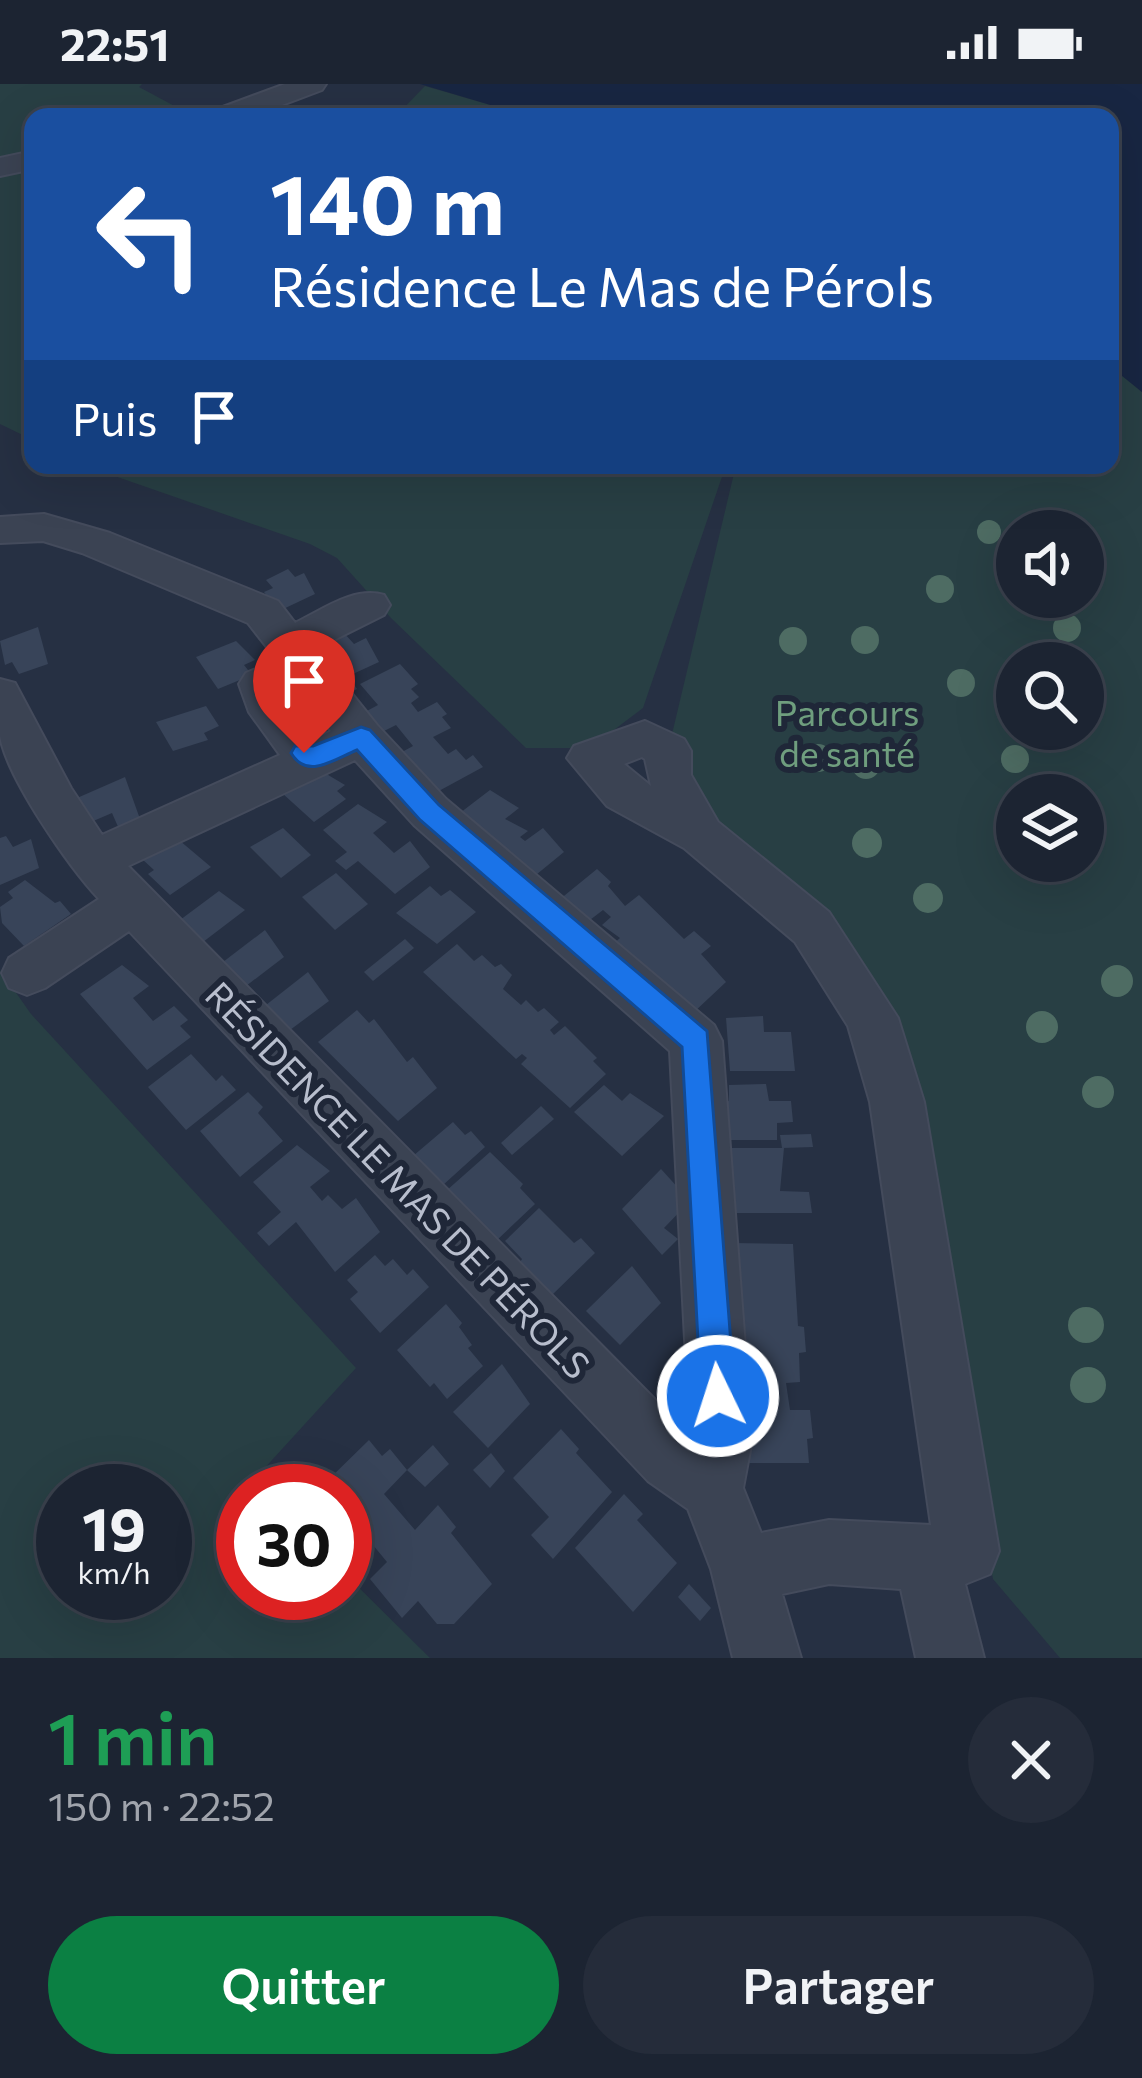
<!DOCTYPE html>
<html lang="fr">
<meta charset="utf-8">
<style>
:root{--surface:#1c2432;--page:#252c3a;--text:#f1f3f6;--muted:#a0a4ac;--line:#3a414d;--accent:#0b8043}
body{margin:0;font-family:Commissioner,sans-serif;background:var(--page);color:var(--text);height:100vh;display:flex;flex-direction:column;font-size:45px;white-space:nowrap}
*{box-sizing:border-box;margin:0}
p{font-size:39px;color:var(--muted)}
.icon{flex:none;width:66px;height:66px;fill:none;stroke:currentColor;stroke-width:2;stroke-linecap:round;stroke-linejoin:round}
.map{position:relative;height:1574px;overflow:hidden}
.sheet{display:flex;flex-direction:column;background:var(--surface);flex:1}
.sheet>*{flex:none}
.banner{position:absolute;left:24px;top:24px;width:1095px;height:366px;border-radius:24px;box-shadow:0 12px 48px #0002,0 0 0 3px var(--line);background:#1a4fa0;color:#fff;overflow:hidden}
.fabs{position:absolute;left:996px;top:426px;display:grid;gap:24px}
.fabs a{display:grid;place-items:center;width:108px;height:108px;border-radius:50%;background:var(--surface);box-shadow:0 12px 48px #0002,0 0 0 3px var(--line);font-size:60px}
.speed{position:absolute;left:36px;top:1380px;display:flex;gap:24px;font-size:60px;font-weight:700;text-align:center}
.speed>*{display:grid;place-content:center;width:156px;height:156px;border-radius:50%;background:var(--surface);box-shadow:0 12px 48px #0002,0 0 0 3px var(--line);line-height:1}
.speed small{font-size:30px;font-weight:400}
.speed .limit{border:18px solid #d22;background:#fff;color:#111}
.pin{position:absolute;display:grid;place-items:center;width:102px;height:102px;color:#fff;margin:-123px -51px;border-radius:50% 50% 50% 0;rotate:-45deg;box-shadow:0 0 12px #0007}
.pin .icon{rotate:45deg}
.me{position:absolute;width:132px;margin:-66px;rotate:356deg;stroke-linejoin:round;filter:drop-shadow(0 0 9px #0008)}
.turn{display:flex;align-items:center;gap:42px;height:252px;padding:0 48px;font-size:54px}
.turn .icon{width:156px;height:156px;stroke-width:2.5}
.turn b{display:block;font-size:84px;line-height:102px}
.then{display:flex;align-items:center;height:114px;padding:0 48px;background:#0003;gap:24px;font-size:45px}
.round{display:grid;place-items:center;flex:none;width:126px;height:126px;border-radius:63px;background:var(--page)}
.head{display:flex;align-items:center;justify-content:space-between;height:204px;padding:0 48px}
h1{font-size:72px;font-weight:600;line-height:90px;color:#1e9e55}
.button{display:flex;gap:24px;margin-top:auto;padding:24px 48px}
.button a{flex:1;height:138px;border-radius:72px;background:var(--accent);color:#fff;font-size:48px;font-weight:600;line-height:138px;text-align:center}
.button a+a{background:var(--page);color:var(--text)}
.status{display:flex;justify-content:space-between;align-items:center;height:84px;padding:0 60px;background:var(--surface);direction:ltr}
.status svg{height:33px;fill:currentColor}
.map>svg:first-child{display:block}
</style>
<div class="status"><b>22:51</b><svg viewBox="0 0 49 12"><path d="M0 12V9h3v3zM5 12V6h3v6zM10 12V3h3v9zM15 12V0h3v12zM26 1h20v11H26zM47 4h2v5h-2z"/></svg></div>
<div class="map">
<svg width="1142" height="1574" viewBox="0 0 1142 1574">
<rect width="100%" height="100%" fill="#263043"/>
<g fill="#283f44" fill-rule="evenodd">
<path d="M0 0H142L139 3 195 33H33V356L0 340Z"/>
<path d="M425 2 494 22 515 33H395Z"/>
<path d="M1110 282 1142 308V1574H1060L993 1495 872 934 701 751 668 667 736 381H1110ZM1017 447H1083V513H1017ZM1017 579H1083V645H1017ZM1017 711H1083V777H1017Z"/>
<path d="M83 381H726L643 624 590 664H526L391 534 337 474 310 460Z"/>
<path d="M0 886 31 930 356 1284 252 1398 260 1407H243V1509H345V1490L430 1574H0ZM63 1407H165V1509H63Z"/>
</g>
<path fill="#182642" d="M420 0H1142V308L1110 282V33H515L494 22Z"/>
<g fill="#384459">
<path d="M288 485 295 493 304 489 315 510 279 527 264 508 273 504 266 496Z"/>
<path d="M38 543 48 580 19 590 12 578 5 581 0 557Z"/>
<path d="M343 548 354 560 366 554 379 578 342 595 351 596 357 605 347 610 325 575 331 572 320 560Z"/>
<path d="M236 557 255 576 244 581 252 591 218 605 196 573Z"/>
<path d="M400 580 418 600 411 605 419 613 411 619 418 628 437 618 447 630 442 633 451 644 433 653 448 670 456 665 466 676 473 671 483 683 437 708 402 668 413 662 396 641 380 649 363 629 378 621 360 600Z"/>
<path d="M206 622 219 642 204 649 208 656 173 667 156 638Z"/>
<path d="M318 685 345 701 337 707 346 715 314 738 282 709Z"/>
<path d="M125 693 140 735 119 745 112 729 91 738 77 714Z"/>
<path d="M490 706 519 724 505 735 528 747 520 753 525 757 543 744 564 768 531 795 456 732Z"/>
<path d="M358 720 387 738 373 749 394 769 410 757 430 783 395 810 358 777 346 786 335 777 347 768 323 746Z"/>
<path d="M283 744 311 771 281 794 250 763Z"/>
<path d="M173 751 211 783 170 811 148 790 154 786 141 774Z"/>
<path d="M6 752 13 763 31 755 39 784 0 801V754Z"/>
<path d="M597 785 611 798 608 802 625 822 639 811 684 855 694 847 711 862 701 870 726 898 693 929 612 861 620 854 602 841 611 833 603 826 586 839 559 816Z"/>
<path d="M336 789 368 820 335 846 302 813Z"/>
<path d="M25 796 55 819 60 817 71 830 24 862 2 839 0 823 13 814 8 808Z"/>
<path d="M430 802 441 812 450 806 476 828 437 860 396 829Z"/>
<path d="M219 807 245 826 203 858 180 836Z"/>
<path d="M265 846 284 873 246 902 223 878Z"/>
<path d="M405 855 414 864 373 897 364 888Z"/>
<path d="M457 860 474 877 482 871 495 883 501 880 512 891 503 905 521 921 526 916 538 928 544 924 559 938 550 946 554 951 565 942 597 974 593 977 606 990 570 1024 521 980 527 974 522 970 516 975 423 888Z"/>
<path d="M122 881 149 902 133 914 153 937 174 922 188 936 180 942 191 953 147 986 80 910Z"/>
<path d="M308 888 329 917 290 946 266 921Z"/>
<path d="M357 926 369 939 374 935 407 978 413 973 437 1004 398 1037 318 958Z"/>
<path d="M763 932 764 948H791L795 987H730L726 934Z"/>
<path d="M191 970 216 997 222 991 236 1006 186 1046 148 1003Z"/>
<path d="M766 1000 769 1017H791L793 1038 777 1039V1056H724L721 1017H729V1001Z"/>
<path d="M604 1001 622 1017 630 1009 664 1032 622 1072 574 1028Z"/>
<path d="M248 1008 263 1023 258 1029 283 1057 240 1093 200 1047Z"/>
<path d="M541 1022 554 1035 512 1071 501 1059Z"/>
<path d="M453 1038 465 1051 471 1047 485 1063 443 1101 413 1072Z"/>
<path d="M811 1050 813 1063 782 1064 780 1051Z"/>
<path d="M297 1061 330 1087 310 1103 322 1117 328 1111 342 1125 356 1114 380 1148 335 1188 296 1138 269 1162 257 1149 281 1128 253 1098Z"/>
<path d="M727 1064H784L780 1107 809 1108 812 1129H730Z"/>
<path d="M490 1068 523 1100 520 1104 535 1120 496 1157 446 1107Z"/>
<path d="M661 1085 690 1117 664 1144 678 1155 662 1171 622 1125Z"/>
<path d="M539 1124 574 1159 581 1154 595 1169 551 1212 519 1180 522 1175 505 1157Z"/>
<path d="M732 1159 793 1160 798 1242 804 1243 806 1268 799 1269 800 1298 786 1299 790 1326H810L813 1354 807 1355 809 1379H746Z"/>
<path d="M375 1171 385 1182 393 1175 407 1191 413 1185 429 1203 380 1249 350 1215 358 1208 347 1196Z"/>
<path d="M632 1182 661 1219 620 1261 586 1227Z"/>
<path d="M446 1220 462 1239 459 1243 472 1261 468 1264 483 1282 447 1315 434 1299 430 1303 397 1266Z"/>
<path d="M502 1280 530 1320 488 1364 453 1328Z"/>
<path d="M561 1345 579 1365 576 1369 612 1408 553 1475 531 1451 549 1433 513 1394Z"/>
<path d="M369 1356 382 1372 390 1365 407 1386 433 1361 449 1380 425 1403 407 1386 384 1410 415 1446 438 1421 456 1443 451 1449 492 1500 454 1540H437L418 1517 402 1534 370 1495 387 1478 345 1427V1407H328L323 1401Z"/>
<path d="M491 1369 505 1387 490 1404 473 1386Z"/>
<path d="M624 1410 643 1430 637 1436 677 1479 633 1528 575 1464Z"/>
<path d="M689 1500 711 1524 700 1537 678 1513Z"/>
</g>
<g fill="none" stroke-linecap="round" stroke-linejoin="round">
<defs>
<g id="minor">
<path d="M285 0H326L322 6 250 33H208L212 27Z"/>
<path d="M33 67V85L0 92V74Z"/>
<path d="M44 430 110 449 278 517 295 539C322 526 354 502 384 511L390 521 384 531 316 565 377 641 446 715 714 941 722 957 752 1356 743 1404 761 1449 829 1436 931 1441 870 1018 848 942 795 858 684 764 607 722 567 674 574 662 645 637 684 655 691 667V691L718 738 829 828 898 934 924 1018 999 1467 990 1490 965 1500 984 1574H916L901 1505 829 1500 782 1510 801 1574H733L711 1485 688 1425 648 1397 129 847 45 904 27 911 9 904 2 889 9 874 99 815C69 783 7 694 0 652 0 634 0 613 0 595L15 599 71 704 102 751 280 671 249 628 239 600 246 589 277 576 248 539 82 469 43 457 0 459V433ZM297 603 331 647 317 654 286 611ZM642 673 645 675 651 702 624 680ZM355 676 414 741 670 967 690 1351 128 782Z"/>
</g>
</defs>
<use href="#minor" stroke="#444b5c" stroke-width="4"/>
<use href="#minor" fill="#3b4353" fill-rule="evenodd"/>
</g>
<g fill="#4e6c63">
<circle cx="989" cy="448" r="12"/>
<circle cx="940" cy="505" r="14"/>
<circle cx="1067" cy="544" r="14"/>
<circle cx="865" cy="556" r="14"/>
<circle cx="793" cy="557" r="14"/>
<circle cx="961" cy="599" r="14"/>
<circle cx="818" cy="674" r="14"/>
<circle cx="1015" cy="675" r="14"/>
<circle cx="866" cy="681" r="14"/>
<circle cx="867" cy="759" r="15"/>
<circle cx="928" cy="814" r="15"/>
<circle cx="1117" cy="897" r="16"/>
<circle cx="1042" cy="943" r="16"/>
<circle cx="1098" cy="1008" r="16"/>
<circle cx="1086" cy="1241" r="18"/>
<circle cx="1088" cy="1301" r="18"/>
</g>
<path fill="#1a73e8" stroke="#114b97" stroke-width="3" d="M361 643 370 646 439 721 707 947 735 1312 730 1324 718 1329 706 1324 701 1312 682 963 420 736 357 666C333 676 307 696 291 669L295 662H313Z"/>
<g text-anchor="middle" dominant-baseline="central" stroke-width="12" stroke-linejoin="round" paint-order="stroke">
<g font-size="36" fill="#6f9e7e" stroke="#1f2738">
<text x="847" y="627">Parcours<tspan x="847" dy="41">de santé</tspan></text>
</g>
<g font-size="36" fill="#b8becd" stroke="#1f2738">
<text transform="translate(399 1095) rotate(46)">RÉSIDENCE LE MAS DE PÉROLS</text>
</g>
</g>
</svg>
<div class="fabs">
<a><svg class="icon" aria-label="sound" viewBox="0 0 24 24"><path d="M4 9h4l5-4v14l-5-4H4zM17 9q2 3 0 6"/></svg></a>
<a><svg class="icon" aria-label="search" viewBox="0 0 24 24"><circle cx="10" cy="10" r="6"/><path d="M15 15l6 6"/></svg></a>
<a><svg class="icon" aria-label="layers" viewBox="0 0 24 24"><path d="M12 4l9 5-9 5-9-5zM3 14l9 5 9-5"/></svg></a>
</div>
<div class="speed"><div>19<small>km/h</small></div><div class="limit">30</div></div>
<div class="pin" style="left:304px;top:669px;background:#d93025"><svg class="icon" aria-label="arrive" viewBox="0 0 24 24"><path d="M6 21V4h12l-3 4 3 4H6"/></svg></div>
<svg class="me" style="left:718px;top:1312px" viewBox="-20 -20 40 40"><circle r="17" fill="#1a73e8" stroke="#fff" stroke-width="3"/><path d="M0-11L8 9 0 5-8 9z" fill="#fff"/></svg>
<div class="banner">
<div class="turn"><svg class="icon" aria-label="left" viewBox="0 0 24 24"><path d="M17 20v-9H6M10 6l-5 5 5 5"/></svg><div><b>140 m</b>Résidence Le Mas de Pérols</div></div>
<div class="then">Puis<svg class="icon" aria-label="arrive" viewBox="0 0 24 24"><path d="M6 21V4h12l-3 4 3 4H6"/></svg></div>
</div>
</div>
<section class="sheet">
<div class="head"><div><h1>1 min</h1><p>150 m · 22:52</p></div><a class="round"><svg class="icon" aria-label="close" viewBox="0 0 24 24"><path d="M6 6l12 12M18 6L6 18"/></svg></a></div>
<div class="button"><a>Quitter</a><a>Partager</a></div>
</section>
